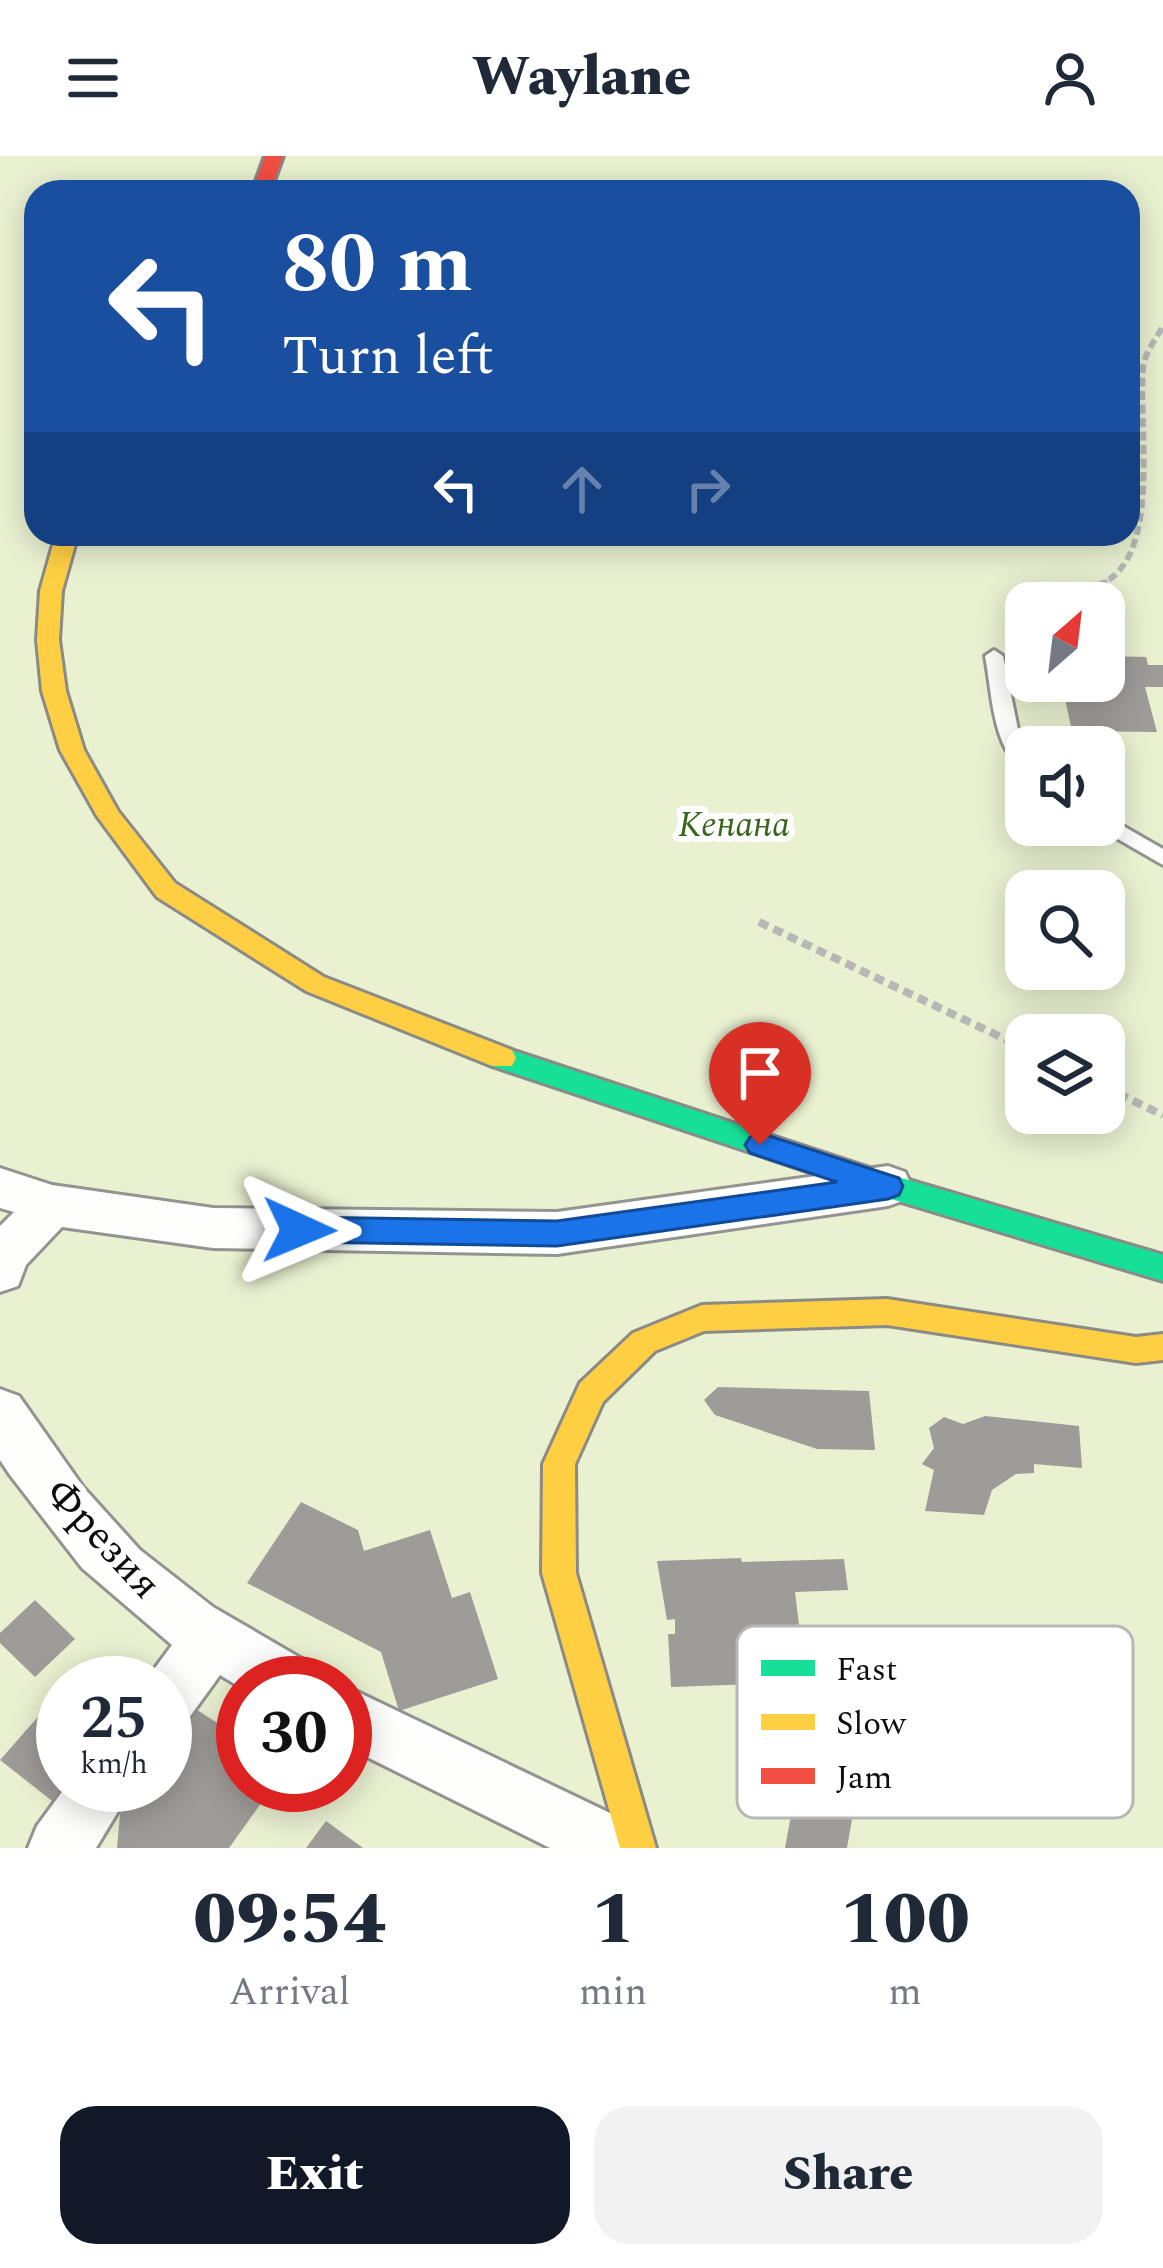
<!DOCTYPE html>
<meta charset="utf-8">
<style>
:root{--surface:#fff;--page:#f2f2f3;--text:#1f2937;--muted:#747a83;--accent:#111827}
body{margin:0;font-family:Spectral,serif;background:var(--page);color:var(--text);height:100vh;display:flex;flex-direction:column;font-size:45px;white-space:nowrap}
*{box-sizing:border-box;margin:0}
p{font-size:39px;color:var(--muted)}
.icon{flex:none;width:66px;height:66px;fill:none;stroke:currentColor;stroke-width:2;stroke-linecap:round;stroke-linejoin:round}
.map{position:relative;height:1692px;overflow:hidden}
.drawer{display:flex;flex-direction:column;background:var(--surface);flex:1}
.drawer>*{flex:none}
.hud{position:absolute;left:24px;top:24px;width:1116px;height:366px;border-radius:36px;box-shadow:0 6px 30px #0003;background:#1a4fa0;color:#fff;overflow:hidden}
.needle{width:78px;rotate:28deg}
.fabs{position:absolute;left:1005px;top:426px;display:grid;gap:24px}
.fabs a{display:grid;place-items:center;width:120px;height:120px;border-radius:24px;background:var(--surface);box-shadow:0 6px 30px #0003;font-size:60px}
.speed{position:absolute;left:36px;top:1500px;display:flex;gap:24px;font-size:60px;font-weight:700;text-align:center}
.speed>*{display:grid;place-content:center;width:156px;height:156px;border-radius:50%;background:var(--surface);box-shadow:0 6px 30px #0003;line-height:1}
.speed small{font-size:30px;font-weight:400}
.speed .limit{border:18px solid #d22;background:#fff;color:#111}
.pin{position:absolute;display:grid;place-items:center;width:102px;height:102px;color:#fff;margin:-123px -51px;border-radius:50% 50% 50% 0;rotate:-45deg;box-shadow:0 0 12px #0007}
.pin .icon{rotate:45deg}
.me{position:absolute;width:132px;margin:-66px;rotate:91deg;stroke-linejoin:round;filter:drop-shadow(0 0 9px #0008)}
.turn{display:flex;align-items:center;gap:42px;height:252px;padding:0 60px;font-size:54px}
.turn .icon{width:156px;height:156px;stroke-width:2.5}
.turn b{display:block;font-size:84px;line-height:102px}
.lanes{display:flex;align-items:center;height:114px;padding:0 60px;background:#0003;justify-content:center;gap:60px;direction:ltr}
.lanes .off{opacity:.35}
.eta{display:flex;justify-content:space-evenly;align-items:center;height:204px;text-align:center}
.eta b{font-size:72px;font-weight:800;line-height:84px}
.action{display:flex;gap:24px;margin-top:auto;padding:24px 60px}
.action a{flex:1;height:138px;border-radius:36px;background:var(--accent);color:#fff;font-size:48px;font-weight:800;line-height:138px;text-align:center}
.action a+a{background:var(--page);color:var(--text)}
header{display:flex;justify-content:space-between;align-items:center;height:156px;padding:0 60px;background:var(--surface);font-size:54px;font-weight:800}
.map>svg:first-child{display:block}
</style>
<header><svg class="icon" aria-label="menu" viewBox="0 0 24 24"><path d="M4 6h16M4 12h16M4 18h16"/></svg>Waylane<svg class="icon" aria-label="person" viewBox="0 0 24 24"><circle cx="12" cy="8" r="4"/><path d="M4 21q1-7 8-7t8 7"/></svg></header>
<div class="map">
<svg width="1163" height="1692" viewBox="0 0 1163 1692">
<rect width="100%" height="100%" fill="#fbf8f2"/>
<path fill="#e9f1d1" fill-rule="evenodd" d="M0 0H1163V1692H0ZM36 36H1128V378H36ZM1026 447H1104V525H1026ZM1026 591H1104V669H1026ZM1026 735H1104V813H1026ZM1026 879H1104V957H1026ZM63 1527H165V1629H63ZM243 1527H345V1629H243Z"/>
<g fill="#9f9b98">
<path d="M1104 500 1146 501 1148 509H1163V531H1145L1157 576 1072 575 1061 525H1104Z"/>
<path d="M718 1231 869 1235 875 1294 817 1293 715 1259 704 1244Z"/>
<path d="M985 1260 1079 1270 1082 1312 1034 1308V1317L1016 1318 992 1334 984 1359 925 1355 934 1314 922 1308 934 1292 929 1272 944 1261 963 1268Z"/>
<path d="M301 1346 358 1374 364 1395 430 1374 452 1442 470 1436 498 1523 399 1555 381 1496 247 1427Z"/>
<path d="M741 1402 742 1406 844 1403 848 1434 795 1436 800 1477 782 1478 787 1527 671 1531 668 1478H675V1463L667 1464 657 1405Z"/>
<path d="M35 1444 75 1483 35 1521 0 1487V1477Z"/>
<path d="M44 1554 63 1569V1629H96L70 1659 0 1604Z"/>
<path d="M197 1554 243 1583V1629H274L229 1692H117L120 1658 141 1629H165V1597Z"/>
<path d="M791 1586 833 1602 836 1586 864 1594 847 1692H785L791 1659 803 1662 806 1648 754 1635 764 1589 789 1596Z"/>
<path d="M326 1665 363 1692H306Z"/>
</g>
<g fill="none" stroke-linecap="round" stroke-linejoin="round">
<defs>
<g id="lane">
<path d="M994 494 1003 500 1021 588 1026 595V614C992 597 992 534 985 500Z"/>
<path d="M1104 659 1163 693V709L1097 671 1104 669Z"/>
</g>
<g id="street">
<path d="M888 1010 905 1016 912 1030 905 1044 888 1050 557 1098 213 1092 62 1071 26 1109 18 1130 0 1136V1070L14 1056 0 1052V1012L52 1029 213 1052 557 1056Z"/>
<path d="M0 1233 19 1240 83 1331 140 1394 213 1451 309 1507 317 1527H243V1533L220 1519 186 1566 165 1575V1527H144L172 1489 82 1412 10 1319 0 1304Z"/>
<path d="M345 1530 637 1670 646 1692H550L345 1590Z"/>
<path d="M67 1629H134L96 1692H28L37 1670Z"/>
</g>
<path id="fast" d="M502 891 888 1018 1163 1099V1125L888 1042 492 910 488 902 492 894Z"/>
<g id="slow">
<path d="M56 378H78L62 435 59 484 66 535 84 594 118 655 175 727 324 821 512 894 516 902 512 910H492L306 835 157 741 97 660 60 594 42 535 37 484 40 435Z"/>
<path d="M887 1143 1136 1181 1163 1178V1204L1136 1207 887 1169 704 1175 655 1195 603 1246 575 1308 576 1417 656 1692H620L542 1417 543 1308 580 1227 633 1177 702 1149Z"/>
</g>
<path id="jam" d="M265 0H283L270 36H252Z"/>
</defs>
<use href="#lane" stroke="#959391" stroke-width="6"/>
<use href="#street" stroke="#959391" stroke-width="6"/>
<use href="#fast" stroke="#8b8a87" stroke-width="6"/>
<use href="#slow" stroke="#8b8a87" stroke-width="6"/>
<use href="#jam" stroke="#8b8a87" stroke-width="6"/>
<path stroke="#b8b7b6" stroke-width="6" stroke-dasharray="9 4.5" stroke-linecap="butt" d="M1097 430C1163 405 1138 277 1143 212 1144 198 1156 183 1163 170"/>
<g stroke="#b8b7b6" stroke-width="8" stroke-dasharray="10 6" stroke-linecap="butt">
<path d="M1037 447 1108 427"/>
<path d="M1009 479 1026 456"/>
<path d="M759 766 1026 893"/>
<path d="M1104 931 1163 959"/>
</g>
<use href="#lane" fill="#fefefd" fill-rule="evenodd"/>
<use href="#street" fill="#fefefd" fill-rule="evenodd"/>
<use href="#fast" fill="#16e098" fill-rule="evenodd"/>
<use href="#slow" fill="#ffcf43" fill-rule="evenodd"/>
<use href="#jam" fill="#f24e42" fill-rule="evenodd"/>
</g>
<path fill="#1a73e8" stroke="#114b97" stroke-width="3" d="M760 977 899 1022 903 1030 899 1039 888 1043 557 1090 299 1086 288 1082 284 1074 288 1065 299 1061 557 1065 837 1026 750 997 745 989 750 981Z"/>
<g text-anchor="middle" dominant-baseline="central" stroke-width="12" stroke-linejoin="round" paint-order="stroke">
<g font-size="36" font-style="italic" fill="#38671c" stroke="#fff">
<text x="734" y="669">Кенана</text>
</g>
<g font-size="42" fill="#0e0e0e" stroke="#fff">
<text transform="translate(103 1383) rotate(47)">Фрезия</text>
</g>
</g>
<rect x="737" y="1470" width="396" height="192" rx="18" fill="#fff" stroke="#b7b7b7" stroke-width="3"/>
<rect x="761" y="1504" width="54" height="16" fill="#16e098"/>
<rect x="761" y="1558" width="54" height="16" fill="#ffcf43"/>
<rect x="761" y="1612" width="54" height="16" fill="#f24e42"/>
<g font-size="33" fill="#0e0e0e">
<text x="836" y="1524">Fast</text>
<text x="836" y="1578">Slow</text>
<text x="836" y="1632">Jam</text>
</g>
</svg>
<div class="fabs">
<a><svg class="needle" viewBox="-14 -14 28 28"><path d="M0-13l5 13h-10z" fill="#e53935"/><path d="M0 13l5-13h-10z" fill="#747a83"/></svg></a>
<a><svg class="icon" aria-label="sound" viewBox="0 0 24 24"><path d="M4 9h4l5-4v14l-5-4H4zM17 9q2 3 0 6"/></svg></a>
<a><svg class="icon" aria-label="search" viewBox="0 0 24 24"><circle cx="10" cy="10" r="6"/><path d="M15 15l6 6"/></svg></a>
<a><svg class="icon" aria-label="layers" viewBox="0 0 24 24"><path d="M12 4l9 5-9 5-9-5zM3 14l9 5 9-5"/></svg></a>
</div>
<div class="speed"><div>25<small>km/h</small></div><div class="limit">30</div></div>
<div class="pin" style="left:760px;top:989px;background:#d93025"><svg class="icon" aria-label="arrive" viewBox="0 0 24 24"><path d="M6 21V4h12l-3 4 3 4H6"/></svg></div>
<svg class="me" style="left:299px;top:1074px" viewBox="-20 -20 40 40"><path d="M0-17L14 15 0 8-14 15z" fill="#1a73e8" stroke="#fff" stroke-width="4"/></svg>
<div class="hud">
<div class="turn"><svg class="icon" aria-label="left" viewBox="0 0 24 24"><path d="M17 20v-9H6M10 6l-5 5 5 5"/></svg><div><b>80 m</b>Turn left</div></div>
<div class="lanes"><svg class="icon" aria-label="left" viewBox="0 0 24 24"><path d="M17 20v-9H6M10 6l-5 5 5 5"/></svg><svg class="icon off" aria-label="ahead" viewBox="0 0 24 24"><path d="M12 20V5M6 11l6-6 6 6"/></svg><svg class="icon off" aria-label="right" viewBox="0 0 24 24"><path d="M7 20v-9h11M14 6l5 5-5 5"/></svg></div>
</div>
</div>
<section class="drawer">
<div class="eta">
<div><b>09:54</b><p>Arrival</p></div>
<div><b>1</b><p>min</p></div>
<div><b>100</b><p>m</p></div>
</div>
<div class="action"><a>Exit</a><a>Share</a></div>
</section>
